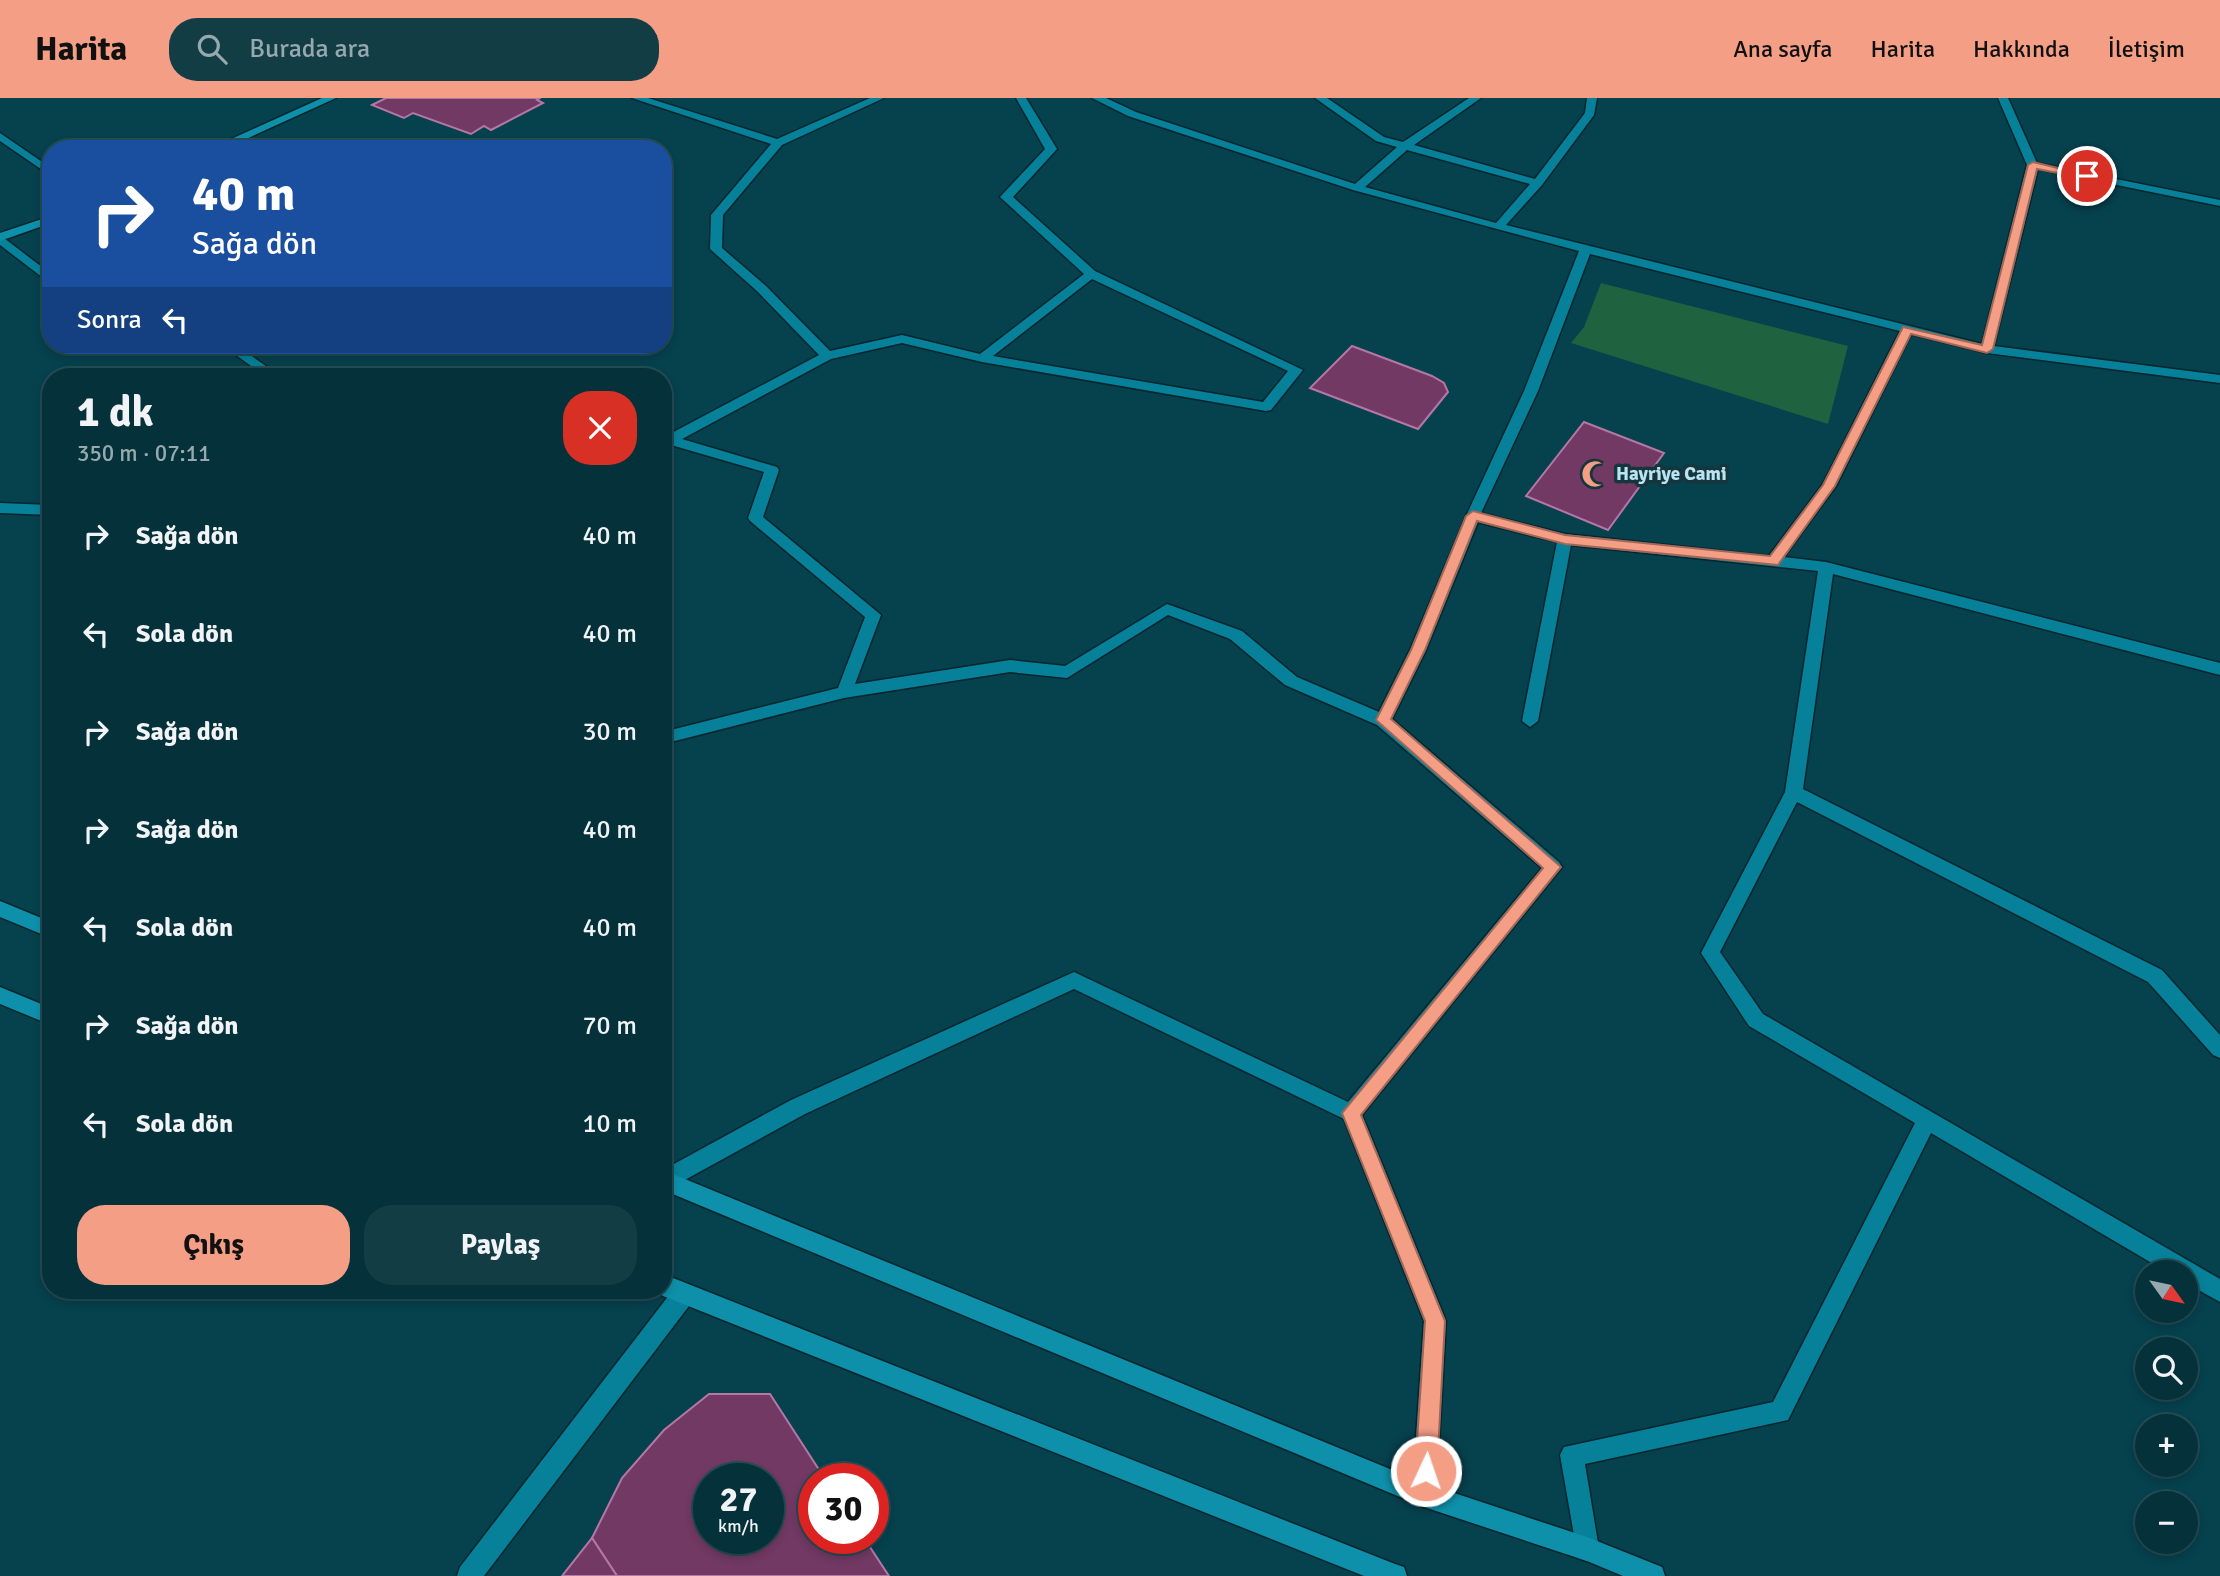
<!DOCTYPE html>
<html lang="tr">
<meta charset="utf-8">
<style>
:root{--surface:#04313a;--page:#123d45;--text:#f1f3f6;--muted:#97a9af;--line:#254c54;--accent:#f49e86}
body{margin:0;font-family:Signika,sans-serif;background:var(--page);color:var(--text);height:100vh;display:flex;flex-direction:column;font-size:26px;white-space:nowrap}
*{box-sizing:border-box;margin:0}
p{font-size:23px;color:var(--muted)}
.icon{flex:none;width:38px;height:38px;fill:none;stroke:currentColor;stroke-width:2;stroke-linecap:round;stroke-linejoin:round}
.map{position:relative;flex:1;overflow:hidden}
.drawer{position:absolute;left:42px;top:270px;width:630px;height:931px;display:flex;flex-direction:column;background:var(--surface);border-radius:28px;box-shadow:0 4px 10px #0003,0 0 0 2px var(--line)}
.drawer>*{flex:none}
.banner{position:absolute;left:42px;top:42px;width:630px;height:214px;border-radius:28px;box-shadow:0 4px 10px #0003,0 0 0 2px var(--line);background:#1a4fa0;color:#fff;overflow:hidden}
.needle{width:46px;rotate:123deg}
.buttons{position:absolute;left:2135px;top:1162px;display:grid;gap:14px}
.buttons a{display:grid;place-items:center;width:63px;height:63px;border-radius:50%;background:var(--surface);box-shadow:0 4px 10px #0003,0 0 0 2px var(--line);font-size:35px}
.speed{position:absolute;left:693px;top:1365px;display:flex;gap:14px;font-size:35px;font-weight:700;text-align:center}
.speed>*{display:grid;place-content:center;width:91px;height:91px;border-radius:50%;background:var(--surface);box-shadow:0 4px 10px #0003,0 0 0 2px var(--line);line-height:1}
.speed small{font-size:18px;font-weight:400}
.speed .limit{border:10px solid #d22;background:#fff;color:#111}
.pin{position:absolute;display:grid;place-items:center;width:60px;height:60px;color:#fff;margin:-30px;border:4px solid #fff;border-radius:50%;box-shadow:0 2px 7px #0007}
.me{position:absolute;width:77px;margin:-38px;rotate:3deg;stroke-linejoin:round;filter:drop-shadow(0 0 5px #0008)}
.turn{display:flex;align-items:center;gap:24px;height:147px;padding:0 35px;font-size:32px}
.turn .icon{width:91px;height:91px;stroke-width:2.5}
.turn b{display:block;font-size:49px;line-height:60px}
.then{display:flex;align-items:center;height:66px;padding:0 35px;background:#0003;gap:14px;font-size:26px}
.round{display:grid;place-items:center;flex:none;width:74px;height:74px;border-radius:28px;background:var(--page)}
.headline{display:flex;align-items:center;justify-content:space-between;height:119px;padding:0 35px}
h1{font-size:42px;font-weight:700;line-height:52px}
.action{display:flex;gap:14px;margin-top:auto;padding:14px 35px}
.action a{flex:1;height:80px;border-radius:28px;background:var(--accent);color:#111;font-size:28px;font-weight:700;line-height:80px;text-align:center}
.action a+a{background:var(--page);color:var(--text)}
ul{padding:0;list-style:none}
li{display:flex;align-items:center;gap:21px;height:98px;padding:0 35px}
li div{flex:1}
li b{display:block;font-size:26px}
li em{font-style:normal}
header{display:flex;align-items:center;gap:42px;box-sizing:border-box;height:98px;padding:0 35px;background:var(--accent);color:#111}
header strong{font-size:33px}
nav{display:flex;gap:38px;margin-inline-start:auto;font-size:24px}
.search{width:490px;height:63px;background:var(--page);display:flex;align-items:center;gap:18px;box-sizing:border-box;padding:0 24px;border-radius:28px;color:var(--muted);font-size:26px}
.map>svg:first-child{display:block}
</style>
<header>
<strong>Harita</strong>
<div class="search"><svg class="icon" aria-label="search" viewBox="0 0 24 24"><circle cx="10" cy="10" r="6"/><path d="M15 15l6 6"/></svg>Burada ara</div>
<nav><a>Ana sayfa</a><a>Harita</a><a>Hakkında</a><a>İletişim</a></nav>
</header>
<div class="map">
<svg width="2220" height="1478" viewBox="0 0 2220 1478">
<rect width="100%" height="100%" fill="#06414e"/>
<path fill="#1e623f" d="M1601 185 1848 248 1828 326 1571 245 1584 229Z"/>
<g fill="#713964" stroke="#b577a5" stroke-width="2" fill-rule="evenodd">
<path d="M386 0H540L537 2 543 5 491 32 484 28 471 36 413 15 404 20 372 7Z"/>
<path d="M1352 248 1432 278 1444 285 1448 294 1418 331 1310 290Z"/>
<path d="M1584 324 1664 355 1608 432 1526 398Z"/>
<path d="M709 1296H770L825 1381H814V1440H864L889 1478H617L592 1440 622 1380 664 1332ZM709 1381H768V1440H709Z"/>
<path d="M592 1440 617 1478H562Z"/>
</g>
<g fill="none" stroke-linecap="round" stroke-linejoin="round">
<defs>
<g id="street">
<path d="M632 0H648L777 41 870 0H884L782 47 723 117 722 150 766 188 830 253 902 237 980 256 1084 176 1000 99 1045 51 1016 0H1026L1057 51 1013 99 1095 173 1303 272 1271 312 1266 313 982 264 902 245 831 261 682 341 777 369 779 372 763 419 881 517 855 586 1010 562 1065 568 1167 506 1242 533 1297 579 1379 614 1410 552 1466 418 1524 293 1579 153 1353 92 1128 18 1092 0H1106L1136 14 1355 86 1397 49 1376 43 1315 0H1327L1384 39 1403 44 1469 0H1481L1414 47 1535 81 1585 15 1587 0H1597L1594 17 1542 87 1506 127 1982 246 2027 67 1998 0H2008L2037 65 2220 102V108L2038 71 1994 248 2220 277V285L1987 255 1911 236 1836 388 1784 459 1826 464 2220 565V577L1833 476 1803 691 2162 872 2220 937V960L2213 957 2148 884 1797 704 1720 854 1763 916 2220 1181V1204L2186 1185V1174H2167L1931 1035 1788 1322 1585 1366 1599 1451 1596 1460 1587 1463 1578 1460 1560 1357 1564 1349 1773 1304 1915 1025 1749 928 1701 855 1785 694 1818 473 1571 447 1538 623 1530 629 1522 623 1557 444 1478 424 1426 552 1392 621 1559 764 1562 769 1362 1017 1446 1223 1436 1397 1432 1405 1424 1409 1416 1405 1412 1397 1424 1223 1344 1021 1074 891 805 1016 672 1089 663 1091V1072L791 1002 1074 874 1348 1004 1542 770 1377 627 1285 587 1230 541 1168 517 1067 580 1010 574 844 600 663 646V634L838 590 865 519 750 423 748 420 764 374 671 347 663 349 664 339 819 257 758 194 710 151 711 117 771 46ZM1407 52 1530 86 1496 125 1365 89ZM1590 156 1900 233 1823 386 1769 458 1565 436 1481 415 1538 293ZM1092 181 1288 273 1263 304 993 258Z"/>
<path d="M0 35 51 70V78L0 43Z"/>
<path d="M0 137 51 176V186L0 147Z"/>
<path d="M222 247H236L280 278H265Z"/>
<path d="M266 247H337C322 258 286 254 267 250Z"/>
<path d="M0 405 51 407V417L0 415Z"/>
<path d="M684 1185 692 1188 695 1196 692 1204 484 1478H457L460 1469 676 1188Z"/>
</g>
<g id="secondary">
<path d="M322 0H336L224 51H209Z"/>
<path d="M51 118V125L0 143V135Z"/>
<path d="M0 803 51 824V840L0 819Z"/>
<path d="M0 889 51 910V927L0 906Z"/>
<path d="M663 1072 1424 1385 1587 1439 1662 1469 1665 1478H1623L1587 1463 1424 1409 663 1092Z"/>
<path d="M663 1176 1395 1466 1404 1469 1407 1478H1364L663 1198 654 1192H663Z"/>
</g>
</defs>
<use href="#street" stroke="#05262d" stroke-width="3"/>
<use href="#secondary" stroke="#05262d" stroke-width="3"/>
<use href="#street" fill="#068199" fill-rule="evenodd"/>
<use href="#secondary" fill="#0f90aa" fill-rule="evenodd"/>
</g>
<path fill="#f49e86" stroke="#9f6757" stroke-width="2" d="M2033 64 2092 78 2087 81 2037 71 1993 251 1987 255 1911 236 1835 388 1778 467 1565 446 1477 423 1425 552 1391 621 1561 769 1361 1017 1445 1223 1437 1373 1433 1380 1426 1383 1418 1380 1415 1373 1425 1223 1342 1015 1543 770 1376 622 1411 552 1466 418 1473 413 1565 437 1770 458 1823 387 1903 229 1982 247 2028 67Z"/>
<defs>
<symbol id="mosque-bare" viewBox="-9 -9 18 18"><path d="M3.5-4.9A6 6 0 1 0 3.5 4.9A5 5 0 1 1 3.5-4.9Z" fill="#f49e86" stroke="#16353d" stroke-width="2.5" paint-order="stroke"/></symbol>
</defs>
<g fill-rule="evenodd">
<use href="#mosque-bare" x="1576" y="357" width="38" height="38"/>
</g>
<g text-anchor="middle" dominant-baseline="central" stroke-width="7" stroke-linejoin="round" paint-order="stroke">
<g font-size="19" font-weight="bold" fill="#b8e5f1" stroke="#16353d" text-anchor="start">
<text x="1616" y="376">Hayriye Cami</text>
</g>
</g>
</svg>
<div class="buttons">
<a><svg class="needle" viewBox="-14 -14 28 28"><path d="M0-13l5 13h-10z" fill="#e53935"/><path d="M0 13l5-13h-10z" fill="#97a9af"/></svg></a>
<a><svg class="icon" aria-label="search" viewBox="0 0 24 24"><circle cx="10" cy="10" r="6"/><path d="M15 15l6 6"/></svg></a>
<a>+</a>
<a>−</a>
</div>
<div class="speed"><div>27<small>km/h</small></div><div class="limit">30</div></div>
<div class="pin" style="left:2087px;top:78px;background:#d93025"><svg class="icon" aria-label="arrive" viewBox="0 0 24 24"><path d="M6 21V4h12l-3 4 3 4H6"/></svg></div>
<svg class="me" style="left:1426px;top:1373px" viewBox="-20 -20 40 40"><circle r="17" fill="#f49e86" stroke="#fff" stroke-width="3"/><path d="M0-11L8 9 0 5-8 9z" fill="#fff"/></svg>
<div class="banner">
<div class="turn"><svg class="icon" aria-label="right" viewBox="0 0 24 24"><path d="M7 20v-9h11M14 6l5 5-5 5"/></svg><div><b>40 m</b>Sağa dön</div></div>
<div class="then">Sonra<svg class="icon" aria-label="left" viewBox="0 0 24 24"><path d="M17 20v-9H6M10 6l-5 5 5 5"/></svg></div>
</div>
<section class="drawer">
<div class="headline"><div><h1>1 dk</h1><p>350 m · 07:11</p></div><a class="round" style="background:#d93025;color:#fff"><svg class="icon" aria-label="close" viewBox="0 0 24 24"><path d="M6 6l12 12M18 6L6 18"/></svg></a></div>
<ul>
<li><svg class="icon" aria-label="right" viewBox="0 0 24 24"><path d="M7 20v-9h11M14 6l5 5-5 5"/></svg><div><b>Sağa dön</b></div><em>40 m</em></li>
<li><svg class="icon" aria-label="left" viewBox="0 0 24 24"><path d="M17 20v-9H6M10 6l-5 5 5 5"/></svg><div><b>Sola dön</b></div><em>40 m</em></li>
<li><svg class="icon" aria-label="right" viewBox="0 0 24 24"><path d="M7 20v-9h11M14 6l5 5-5 5"/></svg><div><b>Sağa dön</b></div><em>30 m</em></li>
<li><svg class="icon" aria-label="right" viewBox="0 0 24 24"><path d="M7 20v-9h11M14 6l5 5-5 5"/></svg><div><b>Sağa dön</b></div><em>40 m</em></li>
<li><svg class="icon" aria-label="left" viewBox="0 0 24 24"><path d="M17 20v-9H6M10 6l-5 5 5 5"/></svg><div><b>Sola dön</b></div><em>40 m</em></li>
<li><svg class="icon" aria-label="right" viewBox="0 0 24 24"><path d="M7 20v-9h11M14 6l5 5-5 5"/></svg><div><b>Sağa dön</b></div><em>70 m</em></li>
<li><svg class="icon" aria-label="left" viewBox="0 0 24 24"><path d="M17 20v-9H6M10 6l-5 5 5 5"/></svg><div><b>Sola dön</b></div><em>10 m</em></li>
</ul>
<div class="action"><a>Çıkış</a><a>Paylaş</a></div>
</section>
</div>
